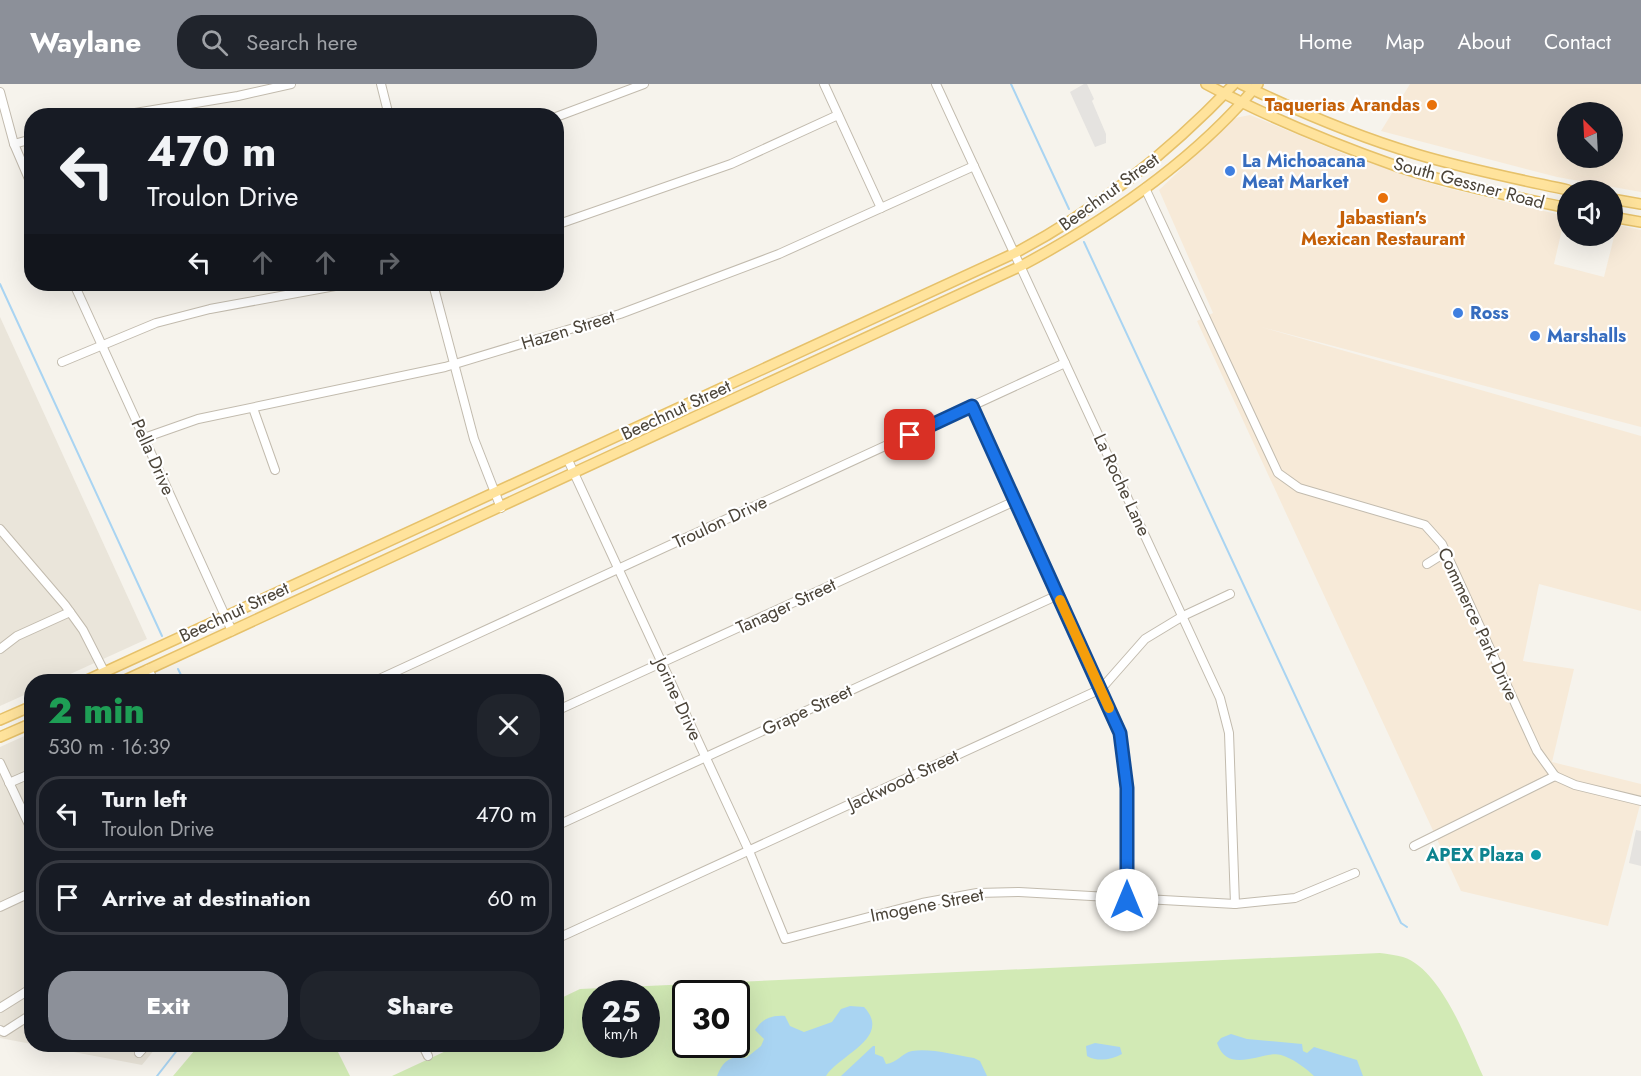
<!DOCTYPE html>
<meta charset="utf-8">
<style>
:root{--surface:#171b24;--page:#20242c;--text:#f1f3f6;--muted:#9ea1a6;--line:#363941;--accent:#8c9099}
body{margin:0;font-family:Jost,sans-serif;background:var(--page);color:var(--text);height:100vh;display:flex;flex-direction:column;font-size:22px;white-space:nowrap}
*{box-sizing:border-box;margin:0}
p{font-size:20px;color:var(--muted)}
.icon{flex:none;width:33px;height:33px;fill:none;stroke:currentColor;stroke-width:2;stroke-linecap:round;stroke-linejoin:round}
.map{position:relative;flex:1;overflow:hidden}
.details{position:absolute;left:24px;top:590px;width:540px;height:378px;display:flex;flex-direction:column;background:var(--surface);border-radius:24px;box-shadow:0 6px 24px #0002}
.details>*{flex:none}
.hud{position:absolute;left:24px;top:24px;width:540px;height:183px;border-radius:24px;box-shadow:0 6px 24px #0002;background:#171b24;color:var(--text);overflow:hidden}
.needle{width:39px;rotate:336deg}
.buttons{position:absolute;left:1557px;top:18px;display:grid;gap:12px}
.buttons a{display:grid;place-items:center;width:66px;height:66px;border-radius:50%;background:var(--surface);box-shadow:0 6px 24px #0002;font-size:30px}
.speed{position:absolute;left:582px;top:896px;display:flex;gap:12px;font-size:30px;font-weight:700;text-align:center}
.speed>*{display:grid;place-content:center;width:78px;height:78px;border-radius:50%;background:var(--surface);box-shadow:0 6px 24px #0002;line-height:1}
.speed small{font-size:15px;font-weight:400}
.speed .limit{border:3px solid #111;border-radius:9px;background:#fff;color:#111}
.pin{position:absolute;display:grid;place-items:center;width:51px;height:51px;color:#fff;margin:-26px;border-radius:12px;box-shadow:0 3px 9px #0006}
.me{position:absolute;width:66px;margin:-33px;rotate:0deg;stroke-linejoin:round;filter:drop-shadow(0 0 4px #0008)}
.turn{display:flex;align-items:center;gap:21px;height:126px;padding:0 24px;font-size:27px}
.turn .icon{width:78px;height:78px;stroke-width:2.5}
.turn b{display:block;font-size:42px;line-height:51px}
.lanes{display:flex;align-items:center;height:57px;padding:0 24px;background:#0003;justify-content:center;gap:30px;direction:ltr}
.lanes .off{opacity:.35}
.round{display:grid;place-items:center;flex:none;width:63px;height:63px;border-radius:24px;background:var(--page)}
.head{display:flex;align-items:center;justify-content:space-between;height:102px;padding:0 24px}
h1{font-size:36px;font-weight:800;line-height:45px;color:#1e9e55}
.primary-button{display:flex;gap:12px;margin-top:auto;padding:12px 24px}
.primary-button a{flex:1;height:69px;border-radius:24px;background:var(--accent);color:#fff;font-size:24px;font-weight:800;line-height:69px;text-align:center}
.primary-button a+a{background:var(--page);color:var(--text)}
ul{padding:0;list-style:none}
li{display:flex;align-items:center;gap:18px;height:75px;margin:0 12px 9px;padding:0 12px;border:3px solid var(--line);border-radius:24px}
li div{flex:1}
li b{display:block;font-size:22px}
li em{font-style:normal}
header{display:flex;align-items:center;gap:36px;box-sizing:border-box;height:84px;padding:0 30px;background:var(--accent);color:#fff}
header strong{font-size:28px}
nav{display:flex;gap:33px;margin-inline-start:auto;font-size:21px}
.search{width:420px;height:54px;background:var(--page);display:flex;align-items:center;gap:15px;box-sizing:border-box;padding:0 21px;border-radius:24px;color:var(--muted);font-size:22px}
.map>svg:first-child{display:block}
</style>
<header>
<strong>Waylane</strong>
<div class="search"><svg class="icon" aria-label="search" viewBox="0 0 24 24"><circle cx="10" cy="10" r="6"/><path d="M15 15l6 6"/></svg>Search here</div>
<nav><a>Home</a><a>Map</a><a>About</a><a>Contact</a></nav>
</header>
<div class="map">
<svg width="1641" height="992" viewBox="0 0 1641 992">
<rect width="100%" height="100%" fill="#f6f3ec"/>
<g fill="#eae5da">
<path d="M0 233 147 555 55 597H32L31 608 0 622Z"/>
<path d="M31 649 32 960H159L142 981 0 954V663Z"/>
</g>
<g fill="#f7ead8" fill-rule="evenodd">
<path d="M1410 0H1641V108L1557 93 1381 47ZM1568 28H1612V74H1568Z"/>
<path d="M1250 31 1349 72 1442 103 1565 132 1554 180 1604 193 1617 141 1641 146V343L1261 243 1641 352V527L1539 500 1523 577 1574 585 1552 678 1641 700V717L1608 842 1461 807 1197 237 1213 229 1159 106 1235 34Z"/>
</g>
<g fill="#d2eab5" fill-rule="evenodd">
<path d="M1380 869C1388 870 1396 871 1403 873 1442 886 1467 958 1483 992H392L461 960H556L557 916 580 905ZM596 909H646V960H596ZM686 909H736V960H686Z"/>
<path d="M200 960H334L350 992H173Z"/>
</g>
<g fill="#e5e3e0">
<path d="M1084 0H1087L1094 15 1092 17 1106 50V59L1095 63 1070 8Z"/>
<path d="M1636 746 1641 747V782L1629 779Z"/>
</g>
<g fill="#a9d4f2">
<path d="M850 922 864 923C893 954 838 971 826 992H717C723 977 730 971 746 974L761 962 764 955 755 946C762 935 771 931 785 932L790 942 804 948 832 938 841 925Z"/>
<path d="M1231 950 1247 955 1302 960 1303 967 1307 969 1314 963 1357 976 1363 992H1314C1306 984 1292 974 1281 971 1263 966 1228 992 1217 959L1221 954Z"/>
<path d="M1095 959 1120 963 1122 970C1112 976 1097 978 1087 972L1086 962Z"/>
<path d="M873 962H875V970L883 973 886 980C897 979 902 969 912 967 931 964 955 971 974 974L980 977 987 992H841Z"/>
</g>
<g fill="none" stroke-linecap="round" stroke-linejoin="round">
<g stroke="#a9d4f2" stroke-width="2">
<path d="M1011 0 1069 125"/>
<path d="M1084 158 1401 839 1407 843"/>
<path d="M0 200 162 552"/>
<path d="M178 585 184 597"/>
<path d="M157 992 182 960"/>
</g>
<defs>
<g id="minor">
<path d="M381 0 389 32"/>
<path d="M824 0 881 124"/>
<path d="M936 0 1220 614 1229 649 1235 820"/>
<path d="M0 8 14 60 32 102"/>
<path d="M117 32 238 12 291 0"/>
<path d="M556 33 644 0"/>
<path d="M14 60 32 55"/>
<path d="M1145 104 1278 389 1299 404 1425 441 1442 460 1537 667 1555 692 1575 701 1641 717"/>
<path d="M556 141 731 80 838 31"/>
<path d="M74 200 232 547"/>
<path d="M433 200 474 355 501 424"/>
<path d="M62 278 156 239 210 225 346 200"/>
<path d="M972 322 1120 649 1127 704V816"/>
<path d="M253 324 275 386"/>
<path d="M144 354 198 335 445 283 620 230 779 170 974 82"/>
<path d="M568 376 749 767 785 855 922 819 977 809 1019 808 1235 820 1295 814 1355 789"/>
<path d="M0 445 65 521 83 546 109 597"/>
<path d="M1427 480 1446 468"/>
<path d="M0 565 17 552 70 528"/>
<path d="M148 585 154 597"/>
<path d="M375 597 1065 279"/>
<path d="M556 627 1015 417"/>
<path d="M0 679 32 747"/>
<path d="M9 699 32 689"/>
<path d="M556 742 1058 511"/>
<path d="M1414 762 1555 692"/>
<path d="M0 823 32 808"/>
<path d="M556 855 1101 605 1145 555 1183 532 1230 510"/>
<path d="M0 924 32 904"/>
<path d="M0 946 4 948 32 930"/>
<path d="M422 960 428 972"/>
<path d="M139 969 147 960"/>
</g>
<g id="major">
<path d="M1206 0C1267 33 1334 60 1399 83 1454 101 1511 112 1568 124"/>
<path d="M1241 0C1297 27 1356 52 1416 70 1466 85 1517 95 1568 106"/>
<path d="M1612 115 1641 120"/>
<path d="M1612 133 1641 138"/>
<path d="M85 597 1015 169C1097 126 1170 67 1234 0"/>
<path d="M123 597 1021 182C1107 136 1195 76 1258 0"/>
<path d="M0 636 32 622"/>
<path d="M0 653 32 639"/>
</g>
</defs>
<use href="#minor" stroke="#c2bbae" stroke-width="10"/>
<use href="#major" stroke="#e6c16a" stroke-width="12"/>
<use href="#minor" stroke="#fff" stroke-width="8"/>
<use href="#major" stroke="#ffe39c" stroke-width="9"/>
</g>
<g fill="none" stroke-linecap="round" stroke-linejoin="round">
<defs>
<path id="route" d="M910 351 972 322 1120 649 1127 704V816"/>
</defs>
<use href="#route" stroke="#114b97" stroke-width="15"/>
<use href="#route" stroke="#1a73e8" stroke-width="10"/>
<path stroke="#f59e0b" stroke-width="10" d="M1060 516 1109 624"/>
</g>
<g fill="#e8710a" stroke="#fff" stroke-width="2">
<circle cx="1432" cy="21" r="6"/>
<circle cx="1383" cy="114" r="6"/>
</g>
<g fill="#3f7fe0" stroke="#fff" stroke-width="2">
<circle cx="1230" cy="87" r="6"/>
<circle cx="1458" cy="229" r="6"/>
<circle cx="1535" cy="252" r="6"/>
</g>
<circle fill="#0f9aa8" stroke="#fff" stroke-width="2" cx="1536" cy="771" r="6"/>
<g text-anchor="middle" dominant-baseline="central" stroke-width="4.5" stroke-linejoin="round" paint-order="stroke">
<g font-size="18" font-weight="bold" fill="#c56008" stroke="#fff" text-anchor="end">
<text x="1420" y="21">Taquerias Arandas</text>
<text x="1383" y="134" text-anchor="middle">Jabastian's<tspan x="1383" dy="21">Mexican Restaurant</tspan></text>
</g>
<g font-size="18" font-weight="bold" fill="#366cbe" stroke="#fff" text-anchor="start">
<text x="1242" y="77">La Michoacana<tspan x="1242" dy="21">Meat Market</tspan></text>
<text x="1470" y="229">Ross</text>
<text x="1547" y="252">Marshalls</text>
</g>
<g font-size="18" fill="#4b4439" stroke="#fff">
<text transform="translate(1469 99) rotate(15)">South Gessner Road</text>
<text transform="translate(1109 108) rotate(-36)">Beechnut Street</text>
<text transform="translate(568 246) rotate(-17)">Hazen Street</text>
<text transform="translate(676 326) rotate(-25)">Beechnut Street</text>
<text transform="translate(153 373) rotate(66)">Pella Drive</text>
<text transform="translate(1122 401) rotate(65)">La Roche Lane</text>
<text transform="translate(720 438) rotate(-25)">Troulon Drive</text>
<text transform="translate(786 522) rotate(-25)">Tanager Street</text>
<text transform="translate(234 528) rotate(-25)">Beechnut Street</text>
<text transform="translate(1478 540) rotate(65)">Commerce Park Drive</text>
<text transform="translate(678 615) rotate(65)">Jorine Drive</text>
<text transform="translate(807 626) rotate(-25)">Grape Street</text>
<text transform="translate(903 696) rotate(-25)">Jackwood Street</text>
<text transform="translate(927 821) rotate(-11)">Imogene Street</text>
</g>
<g font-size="18" font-weight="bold" fill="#0d838f" stroke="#fff" text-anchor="end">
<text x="1524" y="771">APEX Plaza</text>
</g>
</g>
</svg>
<div class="buttons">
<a><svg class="needle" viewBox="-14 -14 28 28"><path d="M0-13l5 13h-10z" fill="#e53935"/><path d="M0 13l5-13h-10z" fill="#9ea1a6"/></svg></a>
<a><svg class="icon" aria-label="sound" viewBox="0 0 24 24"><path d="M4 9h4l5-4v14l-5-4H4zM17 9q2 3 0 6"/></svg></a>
</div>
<div class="speed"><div>25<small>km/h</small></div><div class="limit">30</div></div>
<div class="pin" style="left:910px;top:351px;background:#d93025"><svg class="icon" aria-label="arrive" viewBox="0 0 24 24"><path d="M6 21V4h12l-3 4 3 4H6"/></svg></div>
<svg class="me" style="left:1127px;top:816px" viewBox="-20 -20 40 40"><circle r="19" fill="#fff"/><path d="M0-13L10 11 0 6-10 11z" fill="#1a73e8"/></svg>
<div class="hud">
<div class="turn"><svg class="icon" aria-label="left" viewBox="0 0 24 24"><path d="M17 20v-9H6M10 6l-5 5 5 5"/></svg><div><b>470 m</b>Troulon Drive</div></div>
<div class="lanes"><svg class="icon" aria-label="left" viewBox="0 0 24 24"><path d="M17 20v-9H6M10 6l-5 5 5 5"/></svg><svg class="icon off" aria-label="ahead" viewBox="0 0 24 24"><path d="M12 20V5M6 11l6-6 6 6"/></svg><svg class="icon off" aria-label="ahead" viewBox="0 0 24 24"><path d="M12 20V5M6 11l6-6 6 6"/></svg><svg class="icon off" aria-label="right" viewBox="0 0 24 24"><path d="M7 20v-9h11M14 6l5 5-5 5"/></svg></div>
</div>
<section class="details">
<div class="head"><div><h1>2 min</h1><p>530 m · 16:39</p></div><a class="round"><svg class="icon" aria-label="close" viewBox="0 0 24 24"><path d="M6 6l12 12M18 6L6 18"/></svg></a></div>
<ul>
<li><svg class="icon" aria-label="left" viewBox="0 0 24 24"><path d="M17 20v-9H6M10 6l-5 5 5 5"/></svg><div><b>Turn left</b><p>Troulon Drive</p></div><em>470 m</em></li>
<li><svg class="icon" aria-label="arrive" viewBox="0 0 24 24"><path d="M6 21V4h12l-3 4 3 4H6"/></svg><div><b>Arrive at destination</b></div><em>60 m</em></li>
</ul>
<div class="primary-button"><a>Exit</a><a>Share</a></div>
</section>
</div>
